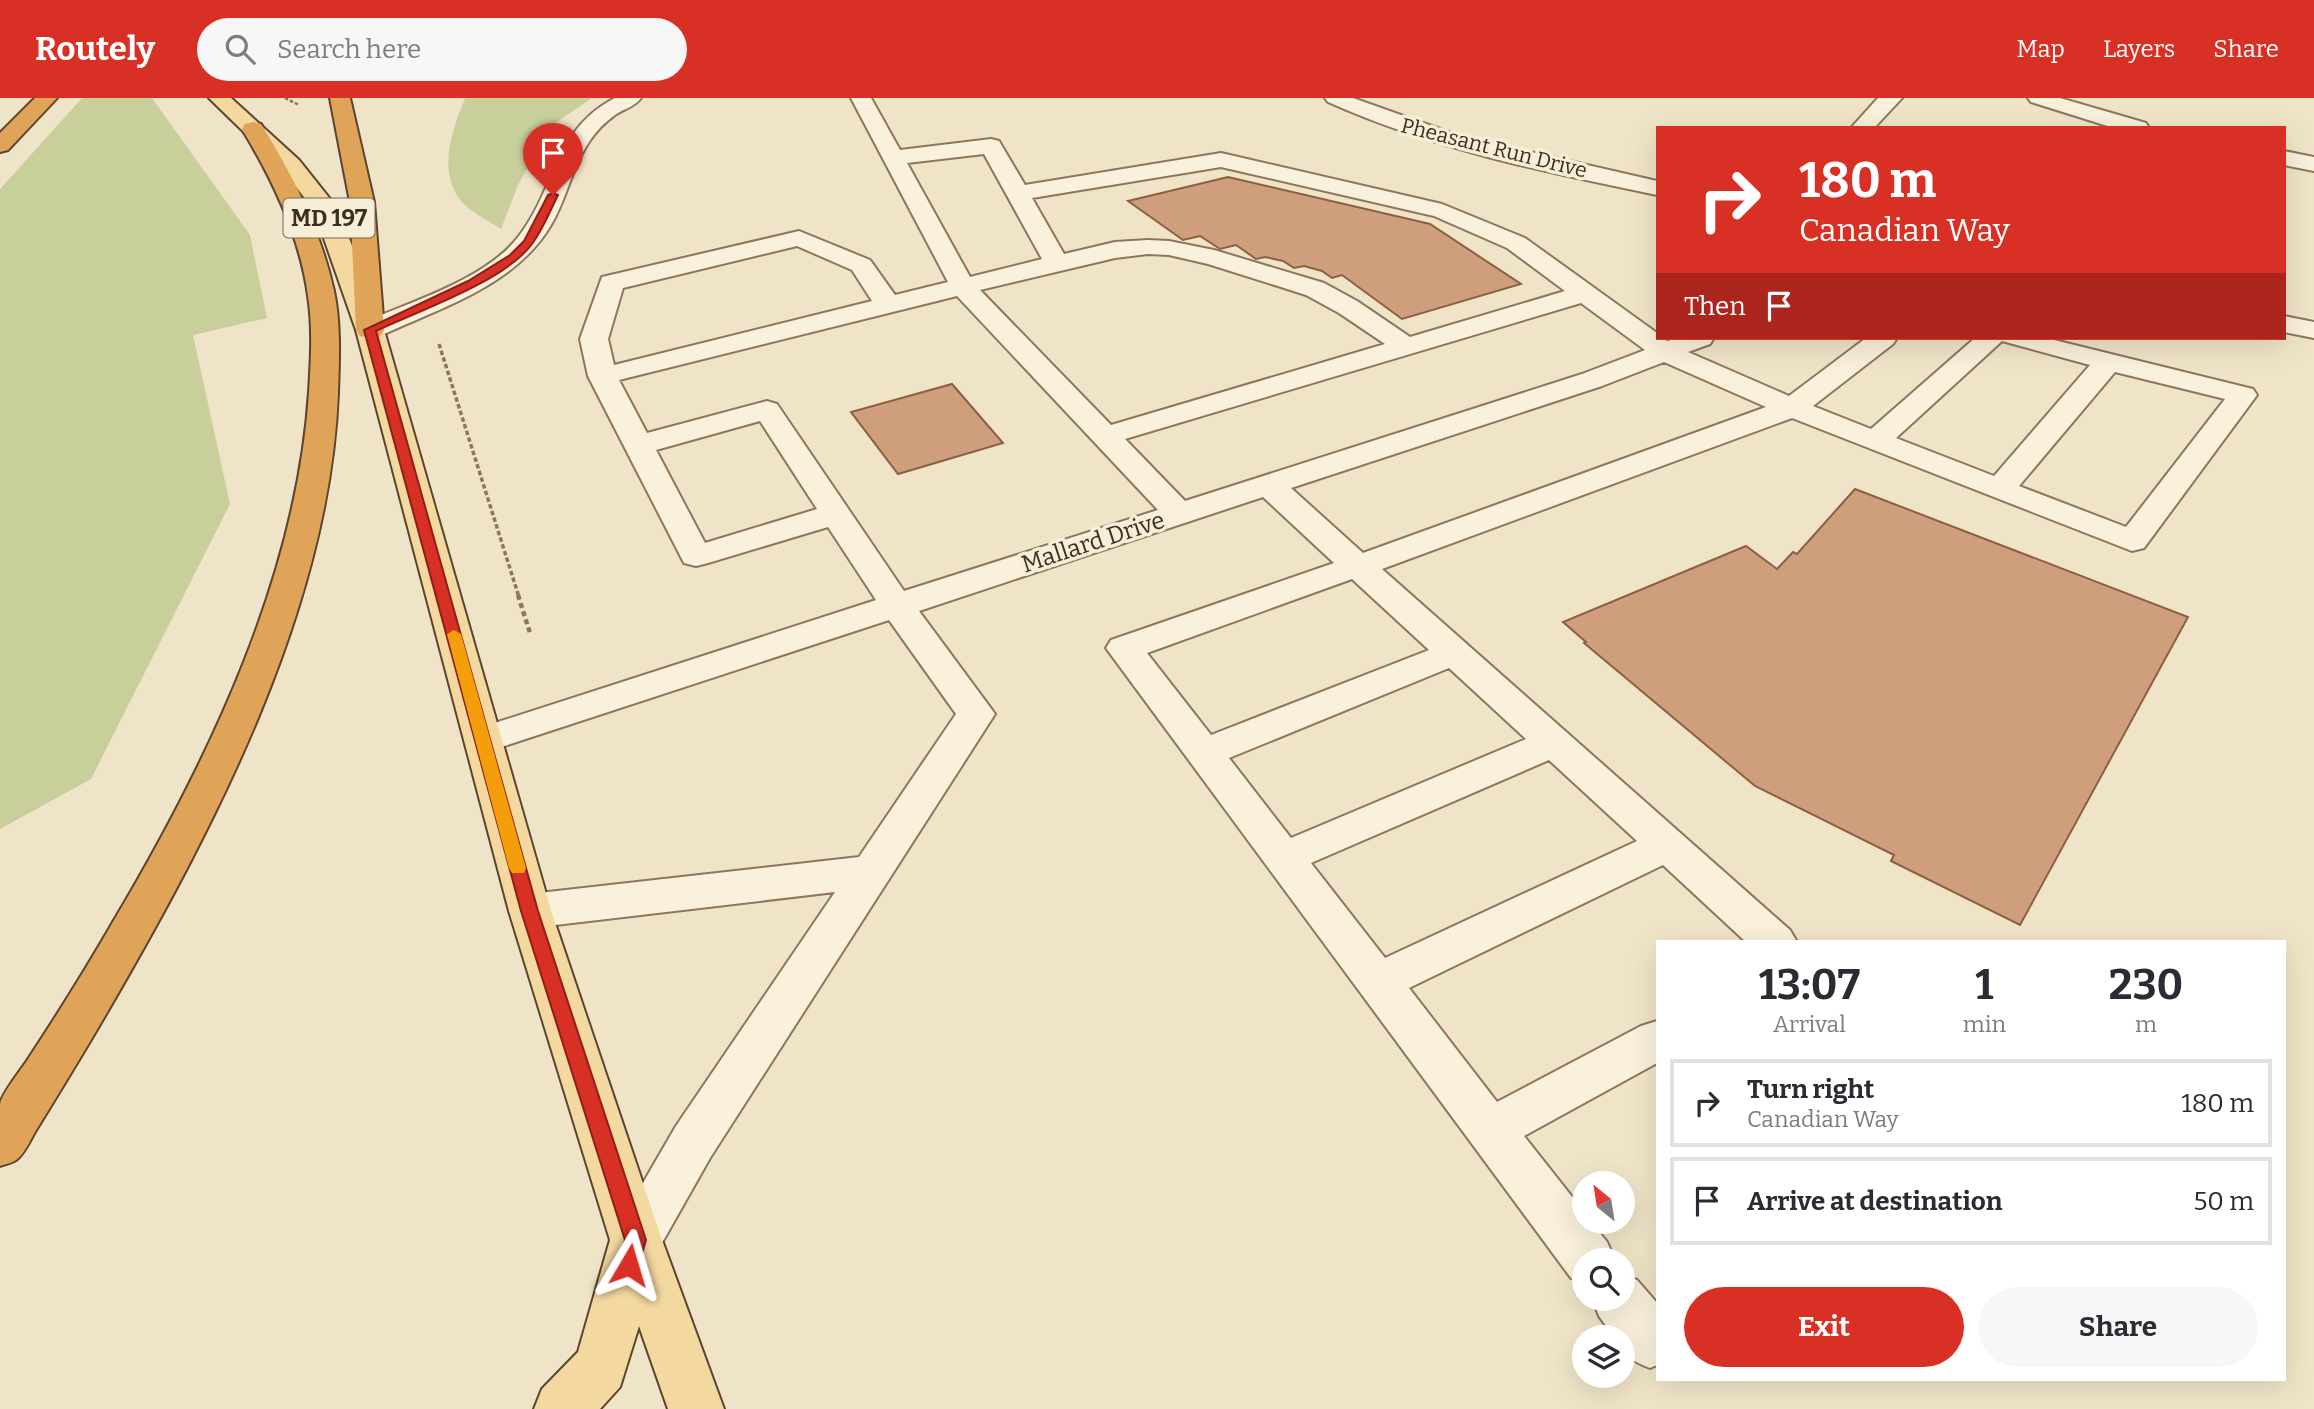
<!DOCTYPE html>
<style>
:root{--surface:#fff;--page:#f7f7f7;--text:#2b2b33;--muted:#7c7c81;--line:#e1e1e2;--accent:#d93025}
body{margin:0;font-family:Bitter,serif;background:var(--page);color:var(--text);height:100vh;display:flex;flex-direction:column;font-size:26px;white-space:nowrap}
*{box-sizing:border-box;margin:0}
p{font-size:23px;color:var(--muted)}
.icon{flex:none;width:38px;height:38px;fill:none;stroke:currentColor;stroke-width:2;stroke-linecap:round;stroke-linejoin:round}
.map{position:relative;flex:1;overflow:hidden}
.drawer{position:absolute;left:1656px;top:842px;width:630px;height:441px;display:flex;flex-direction:column;background:var(--surface);border-radius:0px;box-shadow:0 7px 28px #0002}
.drawer>*{flex:none}
.banner{position:absolute;left:1656px;top:28px;width:630px;height:214px;border-radius:0px;box-shadow:0 7px 28px #0002;background:#d93025;color:#fff;overflow:hidden}
.needle{width:46px;rotate:330deg}
.fabs{position:absolute;left:1572px;top:1073px;display:grid;gap:14px}
.fabs a{display:grid;place-items:center;width:63px;height:63px;border-radius:50%;background:var(--surface);box-shadow:0 7px 28px #0002;font-size:35px}
.pin{position:absolute;display:grid;place-items:center;width:60px;height:60px;color:#fff;margin:-72px -30px;border-radius:50% 50% 50% 0;rotate:-45deg;box-shadow:0 0 7px #0007}
.pin .icon{rotate:45deg}
.me{position:absolute;width:77px;margin:-38px;rotate:7deg;stroke-linejoin:round;filter:drop-shadow(0 0 5px #0008)}
.turn{display:flex;align-items:center;gap:24px;height:147px;padding:0 28px;font-size:32px}
.turn .icon{width:91px;height:91px;stroke-width:2.5}
.turn b{display:block;font-size:49px;line-height:60px}
.then{display:flex;align-items:center;height:66px;padding:0 28px;background:#0003;gap:14px;font-size:26px}
.eta{display:flex;justify-content:space-evenly;align-items:center;height:119px;text-align:center}
.eta b{font-size:42px;font-weight:700;line-height:49px}
.action{display:flex;gap:14px;margin-top:auto;padding:14px 28px}
.action a{flex:1;height:80px;border-radius:42px;background:var(--accent);color:#fff;font-size:28px;font-weight:700;line-height:80px;text-align:center}
.action a+a{background:var(--page);color:var(--text)}
ul{padding:0;list-style:none}
li{display:flex;align-items:center;gap:21px;height:88px;margin:0 14px 10px;padding:0 14px;border:4px solid var(--line);border-radius:0px}
li div{flex:1}
li b{display:block;font-size:26px}
li em{font-style:normal}
header{display:flex;align-items:center;gap:42px;box-sizing:border-box;height:98px;padding:0 35px;background:var(--accent);color:#fff}
header strong{font-size:33px}
nav{display:flex;gap:38px;margin-inline-start:auto;font-size:24px}
.search{width:490px;height:63px;background:var(--page);display:flex;align-items:center;gap:18px;box-sizing:border-box;padding:0 24px;border-radius:38px;color:var(--muted);font-size:26px}
.map>svg:first-child{display:block}
</style>
<header>
<strong>Routely</strong>
<div class="search"><svg class="icon" aria-label="search" viewBox="0 0 24 24"><circle cx="10" cy="10" r="6"/><path d="M15 15l6 6"/></svg>Search here</div>
<nav><a>Map</a><a>Layers</a><a>Share</a></nav>
</header>
<div class="map">
<svg width="2314" height="1311" viewBox="0 0 2314 1311">
<rect width="100%" height="100%" fill="#f0e4c8"/>
<g fill="#c9cf9b">
<path d="M82 0H152L250 137 267 220 193 237 230 406 91 681 0 731V91Z"/>
<path d="M465 0H592L551 28 518 87 501 131C489 123 470 114 461 103 437 71 452 34 465 0Z"/>
</g>
<g fill="#cf9f7d" stroke="#8d5f41" stroke-width="2">
<path d="M1228 79 1430 126 1521 186 1402 221 1342 177 1332 180 1322 173 1304 168 1294 170 1283 163 1265 159 1256 161 1236 147 1220 151 1200 138 1183 142 1128 103Z"/>
<path d="M952 286 1003 345 898 376 851 314Z"/>
<path d="M1855 391 2188 519 2020 827 1891 763 1894 757 1755 688 1584 545 1586 544 1563 524 1746 448 1777 471 1793 454 1797 456Z"/>
</g>
<g fill="none" stroke-linecap="round" stroke-linejoin="round">
<defs>
<g id="minor">
<path d="M615 0H641C635 9 623 11 615 17 605 24 596 33 589 44 572 69 567 100 551 127 515 188 442 209 380 238L370 240 360 238 356 232 360 226C409 204 486 182 519 138 556 90 554 31 615 0Z"/>
<path d="M851 0H871L900 52 991 41 999 43 1025 87 1221 55 1442 106 1525 140 1657 235V240L1668 243 1676 240H1714L1710 246 1688 254 1789 298 1866 240H1897L1893 246 1813 308 1871 331 1975 240H2046L2253 291 2257 297 2144 450 2132 453 1792 320 1382 471 1790 832 1797 844H1746L1663 767 1409 890 1497 1004 1641 928 1657 923V965L1524 1038 1584 1114V1124H1591L1607 1144 1615 1162H1584V1185L1571 1180 1106 550 1111 542 1334 465 1263 399 919 513 995 616 710 1060 654 1159 636 1166 618 1159 610 1142 676 1028 835 794 530 830 515 825 509 813 515 801 530 796 859 759 956 616 889 522 483 655 470 651 464 642 470 633 876 502 828 429 708 465 696 468 684 465 588 278 580 241 602 179 799 133 870 162 895 197 948 184ZM984 56 1042 161 970 179 907 65ZM1221 69 1434 118 1507 150 1565 193 1410 239 1357 203 1324 185 1214 152 1169 143 1148 142 1115 144 1064 156 1032 100ZM797 148 852 172 872 203 614 267 608 241 623 190ZM1148 156 1169 157 1208 166 1306 197 1339 215 1385 246 1111 327 980 192 1115 160ZM957 198 1158 412 904 493 777 306 767 303 647 335 619 282ZM1581 205 1645 252 1582 276 1185 403 1125 341ZM2002 243 2090 267 1994 378 1896 340ZM1664 264 1766 309 1363 455 1291 390 1602 288ZM2115 274 2225 301 2126 429 2019 388ZM760 323 817 411 705 445 656 352ZM1352 481 1429 552 1211 637 1147 555ZM1449 570 1526 641 1291 740 1229 660ZM1549 662 1637 743 1385 860 1311 765Z"/>
<path d="M1325 0H1353L1460 38 1657 83V97C1545 74 1433 51 1328 4Z"/>
<path d="M1878 0H1902L1874 30H1851Z"/>
<path d="M2028 0H2060L2146 25 2149 30H2114L2031 4Z"/>
<path d="M2284 53 2314 59V73L2284 67Z"/>
<path d="M2284 218 2314 224V240L2284 234Z"/>
<path d="M1622 1176 1637 1182 1657 1205V1267L1650 1270C1633 1263 1622 1259 1622 1239H1614L1599 1218 1592 1200H1622Z"/>
</g>
<path id="major" d="M209 0H231L299 62 338 111 384 232 551 813 662 1142 724 1311H668L639 1228 620 1289 600 1311H534L542 1291 578 1254 610 1142 509 813 356 232 314 112 283 72Z"/>
<g id="highway">
<path d="M35 0H57L8 52 0 54V35Z"/>
<path d="M330 0H350L374 104 384 232 380 238 370 240 360 238 356 232 350 104Z"/>
<path d="M253 24 261 26 264 31C295 81 321 135 334 193 341 226 339 262 338 295 330 509 214 730 109 911 86 951 62 990 38 1029 32 1038 25 1056 16 1062 12 1065 5 1066 0 1068 0 1049 0 1025 0 1006 3 993 23 970 30 958 59 914 87 869 113 824 207 666 297 480 309 294 311 262 313 229 308 198 300 138 273 82 242 31L245 26Z"/>
</g>
</defs>
<use href="#minor" stroke="#8d765c" stroke-width="4"/>
<use href="#major" stroke="#5b4430" stroke-width="4"/>
<use href="#highway" stroke="#5b4430" stroke-width="4"/>
<path stroke="#8d765c" stroke-width="2.5" stroke-dasharray="3.5 2" stroke-linecap="butt" d="M285 0 299 7"/>
<path stroke="#8d765c" stroke-width="3.5" stroke-dasharray="4.5 2.5" stroke-linecap="butt" d="M439 246 519 499"/>
<path stroke="#8d765c" stroke-width="4.5" stroke-dasharray="5 3.5" stroke-linecap="butt" d="M518 497 530 535"/>
<use href="#minor" fill="#faf1dc" fill-rule="evenodd"/>
<use href="#major" fill="#f3d9a0" fill-rule="evenodd"/>
<use href="#highway" fill="#e0a458" fill-rule="evenodd"/>
</g>
<path fill="#d93025" stroke="#8d1f18" stroke-width="2" d="M553 95 558 97C550 113 543 131 532 146 505 183 418 213 376 233L538 813 646 1142 636 1175 629 1178 621 1175 618 1167 625 1142 521 813 364 232 468 183 510 157 524 143 548 97Z"/>
<path fill="#f59e0b" d="M454 532 461 536 526 770 524 775H512L509 770 447 536Z"/>
<g text-anchor="middle" dominant-baseline="central" stroke-width="7" stroke-linejoin="round" paint-order="stroke">
<g font-size="21" fill="#3d2e20" stroke="#f7eed8">
<text transform="translate(1494 50) rotate(14)">Pheasant Run Drive</text>
</g>
<rect fill="#f7eed8" stroke="#756857" stroke-width="2" x="283.5" y="100.5" width="91" height="39" rx="5"/>
<g font-size="23" font-weight="bold" fill="#3d2e20">
<text x="329" y="120">MD 197</text>
</g>
<g font-size="24" fill="#3d2e20" stroke="#f7eed8">
<text transform="translate(1093 444) rotate(-18)">Mallard Drive</text>
</g>
</g>
</svg>
<div class="fabs">
<a><svg class="needle" viewBox="-14 -14 28 28"><path d="M0-13l5 13h-10z" fill="#e53935"/><path d="M0 13l5-13h-10z" fill="#7c7c81"/></svg></a>
<a><svg class="icon" aria-label="search" viewBox="0 0 24 24"><circle cx="10" cy="10" r="6"/><path d="M15 15l6 6"/></svg></a>
<a><svg class="icon" aria-label="layers" viewBox="0 0 24 24"><path d="M12 4l9 5-9 5-9-5zM3 14l9 5 9-5"/></svg></a>
</div>
<div class="pin" style="left:553px;top:97px;background:#d93025"><svg class="icon" aria-label="arrive" viewBox="0 0 24 24"><path d="M6 21V4h12l-3 4 3 4H6"/></svg></div>
<svg class="me" style="left:629px;top:1167px" viewBox="-20 -20 40 40"><path d="M0-17L14 15 0 8-14 15z" fill="#d93025" stroke="#fff" stroke-width="4"/></svg>
<div class="banner">
<div class="turn"><svg class="icon" aria-label="right" viewBox="0 0 24 24"><path d="M7 20v-9h11M14 6l5 5-5 5"/></svg><div><b>180 m</b>Canadian Way</div></div>
<div class="then">Then<svg class="icon" aria-label="arrive" viewBox="0 0 24 24"><path d="M6 21V4h12l-3 4 3 4H6"/></svg></div>
</div>
<section class="drawer">
<div class="eta">
<div><b>13:07</b><p>Arrival</p></div>
<div><b>1</b><p>min</p></div>
<div><b>230</b><p>m</p></div>
</div>
<ul>
<li><svg class="icon" aria-label="right" viewBox="0 0 24 24"><path d="M7 20v-9h11M14 6l5 5-5 5"/></svg><div><b>Turn right</b><p>Canadian Way</p></div><em>180 m</em></li>
<li><svg class="icon" aria-label="arrive" viewBox="0 0 24 24"><path d="M6 21V4h12l-3 4 3 4H6"/></svg><div><b>Arrive at destination</b></div><em>50 m</em></li>
</ul>
<div class="action"><a>Exit</a><a>Share</a></div>
</section>
</div>
